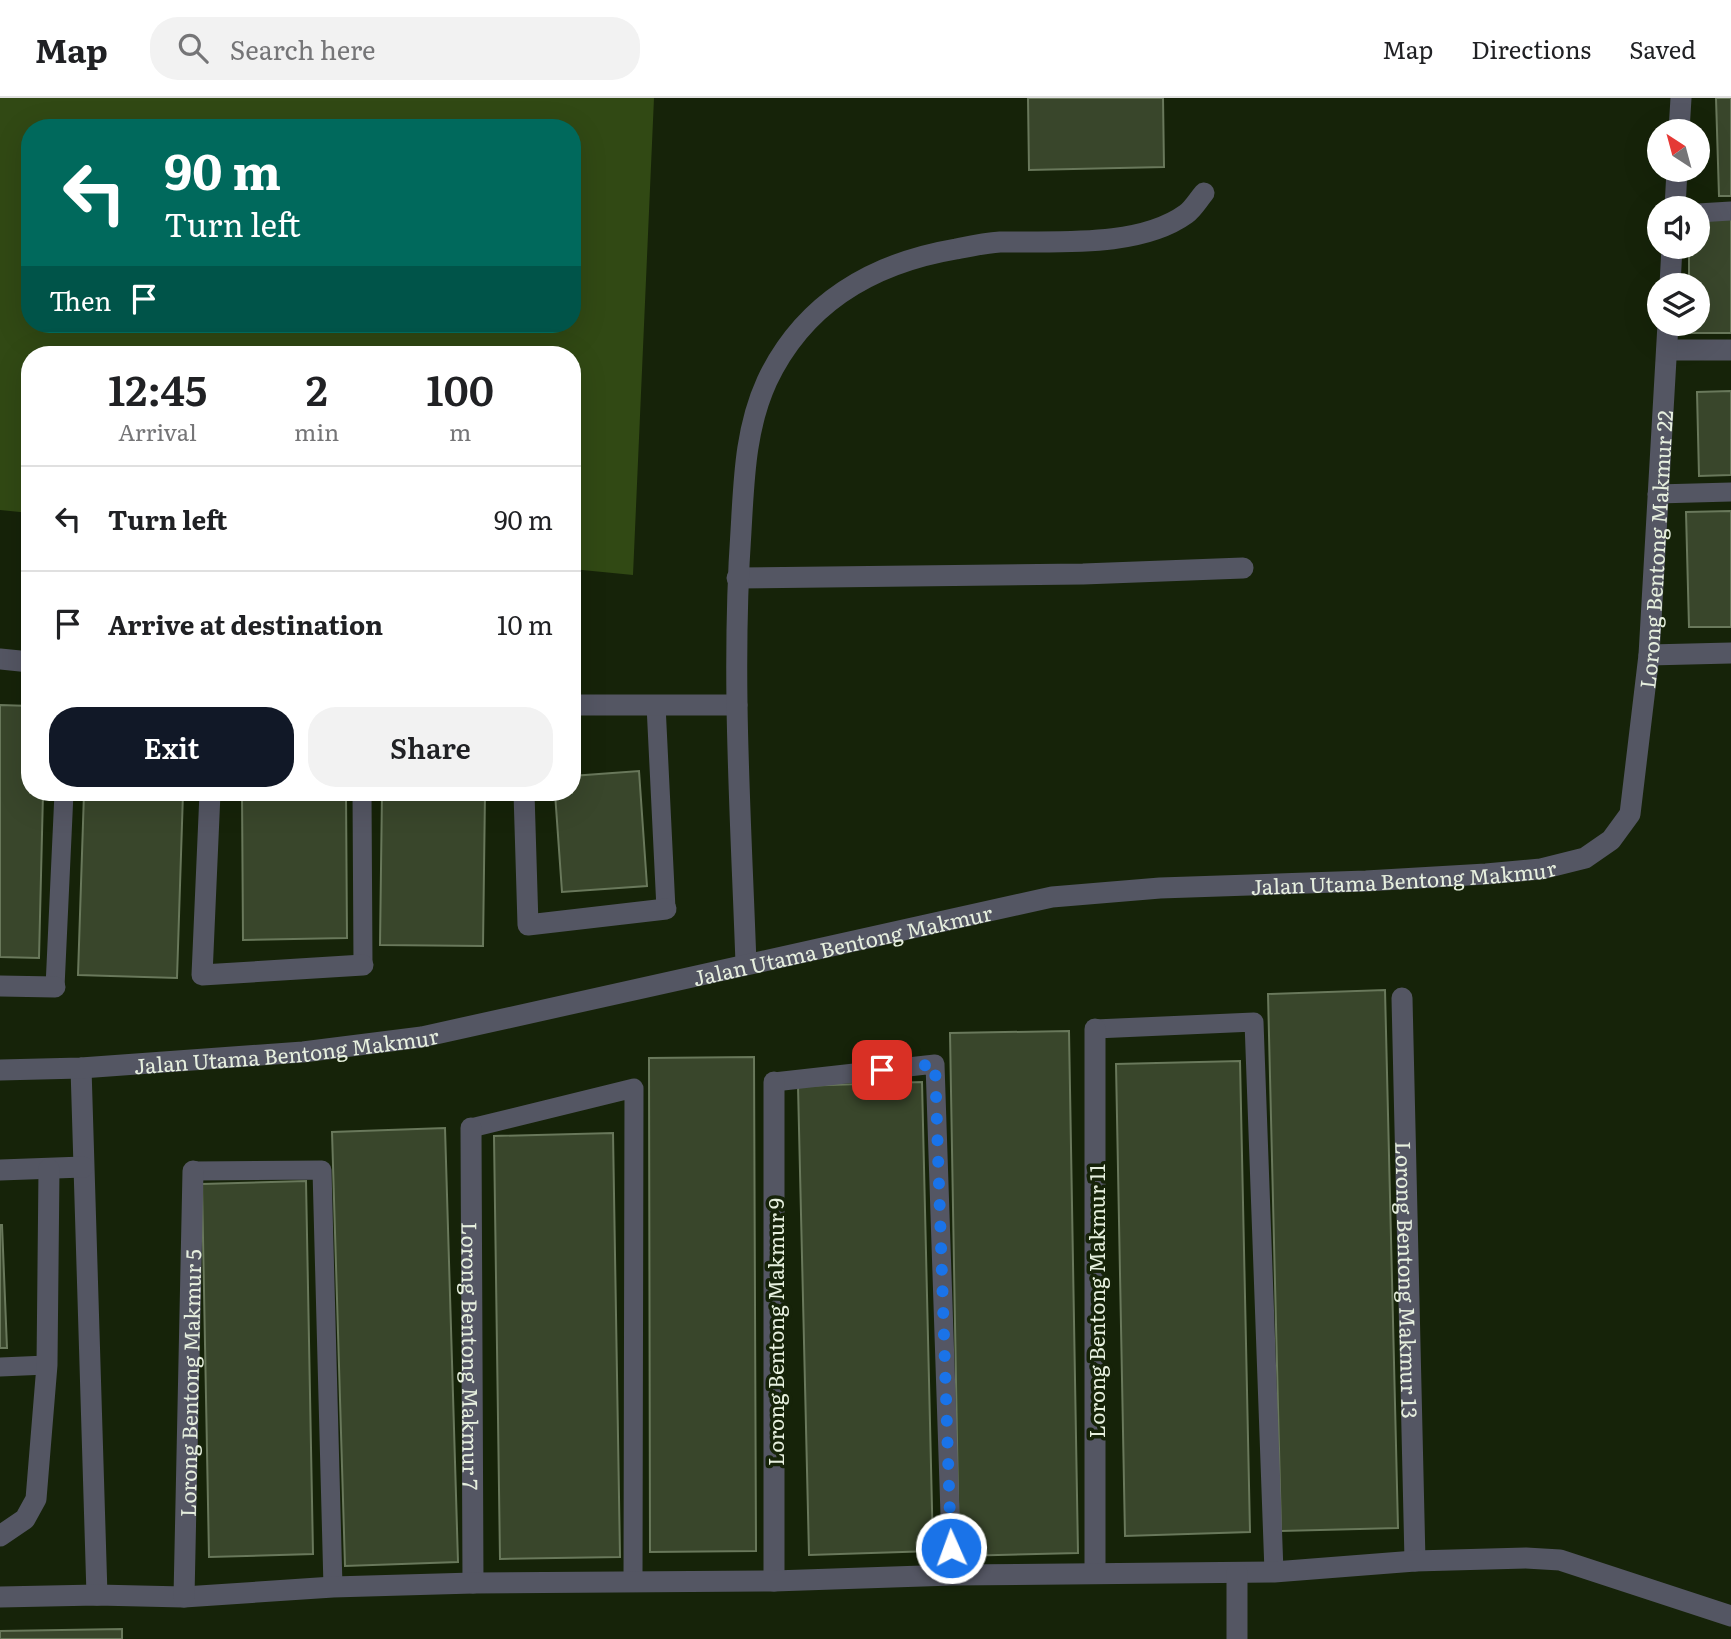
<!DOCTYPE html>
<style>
:root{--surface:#fff;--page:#f2f2f2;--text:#202124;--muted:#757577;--line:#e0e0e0;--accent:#111827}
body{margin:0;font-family:Literata,serif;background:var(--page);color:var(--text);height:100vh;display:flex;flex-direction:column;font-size:26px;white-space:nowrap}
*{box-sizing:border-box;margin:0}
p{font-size:23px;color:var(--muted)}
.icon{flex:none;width:38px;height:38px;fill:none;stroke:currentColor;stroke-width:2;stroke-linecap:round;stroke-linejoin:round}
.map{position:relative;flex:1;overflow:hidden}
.panel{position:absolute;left:21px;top:248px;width:560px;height:455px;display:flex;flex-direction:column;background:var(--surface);border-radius:28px;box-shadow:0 7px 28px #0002}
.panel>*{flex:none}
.hud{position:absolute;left:21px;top:21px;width:560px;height:214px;border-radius:28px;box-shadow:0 7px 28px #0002;background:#00695c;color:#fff;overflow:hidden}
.needle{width:46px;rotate:324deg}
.buttons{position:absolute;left:1647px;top:21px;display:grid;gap:14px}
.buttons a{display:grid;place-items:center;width:63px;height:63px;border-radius:50%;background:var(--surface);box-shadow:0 7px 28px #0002;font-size:35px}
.pin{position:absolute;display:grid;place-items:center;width:60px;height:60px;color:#fff;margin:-30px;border-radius:14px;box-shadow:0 4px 10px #0006}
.me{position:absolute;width:77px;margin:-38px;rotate:358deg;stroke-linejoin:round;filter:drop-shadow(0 0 5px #0008)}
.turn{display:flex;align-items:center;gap:24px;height:147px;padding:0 28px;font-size:32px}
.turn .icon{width:91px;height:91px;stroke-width:2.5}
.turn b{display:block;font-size:49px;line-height:60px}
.then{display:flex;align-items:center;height:66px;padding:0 28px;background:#0003;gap:14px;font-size:26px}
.eta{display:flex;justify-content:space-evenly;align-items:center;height:119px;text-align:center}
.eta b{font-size:42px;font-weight:600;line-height:49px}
.button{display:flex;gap:14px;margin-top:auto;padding:14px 28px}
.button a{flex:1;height:80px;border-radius:28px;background:var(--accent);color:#fff;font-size:28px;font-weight:600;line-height:80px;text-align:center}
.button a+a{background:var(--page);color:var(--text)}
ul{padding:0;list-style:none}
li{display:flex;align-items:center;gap:21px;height:105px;padding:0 28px;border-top:2px solid var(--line)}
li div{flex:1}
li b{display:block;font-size:26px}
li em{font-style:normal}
header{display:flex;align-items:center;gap:42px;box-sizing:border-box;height:98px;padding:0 35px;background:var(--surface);border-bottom:2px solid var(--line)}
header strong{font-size:33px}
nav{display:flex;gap:38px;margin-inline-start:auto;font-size:24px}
.search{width:490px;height:63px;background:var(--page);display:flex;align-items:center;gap:18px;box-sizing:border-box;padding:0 24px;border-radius:28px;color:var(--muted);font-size:26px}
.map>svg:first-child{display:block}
</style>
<header>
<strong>Map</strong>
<div class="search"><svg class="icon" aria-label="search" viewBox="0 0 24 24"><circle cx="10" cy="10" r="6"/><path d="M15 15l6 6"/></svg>Search here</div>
<nav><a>Map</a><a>Directions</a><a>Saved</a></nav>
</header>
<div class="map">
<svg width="1731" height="1541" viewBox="0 0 1731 1541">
<rect width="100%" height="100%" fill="#162309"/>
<path fill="#314914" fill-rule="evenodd" d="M0 0H654L633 477 572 471V257H30V415L0 412ZM30 30H572V226H30Z"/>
<g fill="#39462b" stroke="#69785b" stroke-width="2">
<path d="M1028 0H1163L1164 69 1029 72Z"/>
<path d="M1716 0H1731V98H1719Z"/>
<path d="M1698 120H1731V235H1689V226H1698V187H1689V149H1698Z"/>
<path d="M1731 293V377L1699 378 1697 294Z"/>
<path d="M1731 413V529H1689L1686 414Z"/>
<path d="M0 607 30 608V695H43L39 860 0 859Z"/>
<path d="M639 673 647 788 562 794 555 695H572V678Z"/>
<path d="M84 695H183L177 880 78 877Z"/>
<path d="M242 695H346L347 840 243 842Z"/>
<path d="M382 695H485L483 848 380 847Z"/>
<path d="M1385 892 1398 1430 1281 1433 1268 896Z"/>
<path d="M1069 933 1078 1455 959 1458 950 935Z"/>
<path d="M754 959 756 1453 650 1454 649 960Z"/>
<path d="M1240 963 1250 1434 1125 1438 1116 966Z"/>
<path d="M922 984 933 1453 809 1457 798 988Z"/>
<path d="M445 1030 458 1464 345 1468 332 1034Z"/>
<path d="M613 1035 620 1459 500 1461 494 1038Z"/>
<path d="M306 1083 313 1456 209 1459 202 1086Z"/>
<path d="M0 1127H2L7 1250H0Z"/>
<path d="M122 1531V1541H0V1533Z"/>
</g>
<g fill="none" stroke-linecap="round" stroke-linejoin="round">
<g stroke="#545663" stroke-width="19">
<path d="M1698 115 1731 113"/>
<path d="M1657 396 1731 394"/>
<path d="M656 607 666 811"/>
<path d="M362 695 363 867"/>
<path d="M55 889 64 695"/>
<path d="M1095 931 1254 924 1274 1474"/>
<path d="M774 984 935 966 952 1477"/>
<path d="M471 1030 634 990 633 1484"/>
<path d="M193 1073 322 1072 333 1489"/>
<path d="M0 1269 47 1267"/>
</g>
<g stroke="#545663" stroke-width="21">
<path d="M1679 33 1681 0"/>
<path d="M1675 110 1677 72"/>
<path d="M1670 187 1672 149"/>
<path d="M1667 252H1731"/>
<path d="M737 480 1083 476 1243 470"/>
<path d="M1649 557 1731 555"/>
<path d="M0 561 30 564"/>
<path d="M572 607H737"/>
<path d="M210 695 202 877 363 867"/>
<path d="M524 695 528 827 666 811"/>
<path d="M746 866C741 722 731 577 741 433 744 382 745 331 767 283 804 205 873 165 956 151 971 148 985 145 1000 144 1057 143 1139 150 1186 116 1193 111 1198 102 1204 95"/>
<path d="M0 888 55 889"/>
<path id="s1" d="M1402 900 1415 1463"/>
<path d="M81 970 97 1497"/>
<path id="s2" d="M0 972 81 970 303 954 422 939 1052 799 1160 790 1366 783 1486 776 1541 771 1585 760 1611 742 1630 716 1649 557 1668 226"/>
<path id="s3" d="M471 1030 473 1485"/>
<path d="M0 1072 83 1069"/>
<path d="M0 1438 25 1421 36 1401 47 1267 49 1071"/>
<path d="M1095 1475V931"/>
<path d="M774 1483V984"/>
<path d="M0 1499 97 1497 184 1499 333 1489 473 1485 774 1483 952 1477 1274 1474 1415 1463 1526 1460 1560 1462 1731 1518"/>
<path id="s4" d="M184 1499 193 1073"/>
<path d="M1237 1541V1475"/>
</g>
</g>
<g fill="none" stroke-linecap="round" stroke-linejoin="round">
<path stroke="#1a73e8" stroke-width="12" stroke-dasharray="0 21.6" d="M882 972 935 966 951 1450"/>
</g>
<g text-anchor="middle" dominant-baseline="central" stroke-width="7" stroke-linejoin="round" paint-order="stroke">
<g font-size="21" fill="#e6efde" stroke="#162309">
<text stroke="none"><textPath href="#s2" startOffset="1934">Lorong Bentong Makmur 22</textPath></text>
<text stroke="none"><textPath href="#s2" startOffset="1421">Jalan Utama Bentong Makmur</textPath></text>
<text stroke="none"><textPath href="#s2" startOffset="854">Jalan Utama Bentong Makmur</textPath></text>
<text stroke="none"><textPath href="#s2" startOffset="287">Jalan Utama Bentong Makmur</textPath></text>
<text stroke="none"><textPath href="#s1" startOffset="282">Lorong Bentong Makmur 13</textPath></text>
<text transform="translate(1095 1203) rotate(-90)">Lorong Bentong Makmur 11</text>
<text transform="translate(774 1234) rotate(-90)">Lorong Bentong Makmur 9</text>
<text stroke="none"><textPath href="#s3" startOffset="228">Lorong Bentong Makmur 7</textPath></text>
<text stroke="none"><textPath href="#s4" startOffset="214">Lorong Bentong Makmur 5</textPath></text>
</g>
</g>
</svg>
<div class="buttons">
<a><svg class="needle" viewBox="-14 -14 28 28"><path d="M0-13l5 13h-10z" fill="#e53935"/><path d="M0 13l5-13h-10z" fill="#757577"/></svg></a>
<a><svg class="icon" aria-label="sound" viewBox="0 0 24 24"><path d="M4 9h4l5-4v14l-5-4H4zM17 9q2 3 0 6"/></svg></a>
<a><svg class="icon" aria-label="layers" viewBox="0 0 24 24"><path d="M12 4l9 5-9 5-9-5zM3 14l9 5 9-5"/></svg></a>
</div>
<div class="pin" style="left:882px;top:972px;background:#d93025"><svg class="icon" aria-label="arrive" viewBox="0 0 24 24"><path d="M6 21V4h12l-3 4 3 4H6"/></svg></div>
<svg class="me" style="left:951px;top:1450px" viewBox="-20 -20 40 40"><circle r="17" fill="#1a73e8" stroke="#fff" stroke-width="3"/><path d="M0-11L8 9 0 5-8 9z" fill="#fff"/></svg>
<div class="hud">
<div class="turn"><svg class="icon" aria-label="left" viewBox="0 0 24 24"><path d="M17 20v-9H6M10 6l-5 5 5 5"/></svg><div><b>90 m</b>Turn left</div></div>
<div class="then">Then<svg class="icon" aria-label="arrive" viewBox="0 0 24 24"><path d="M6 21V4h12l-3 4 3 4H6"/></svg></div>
</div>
<section class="panel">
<div class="eta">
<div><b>12:45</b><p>Arrival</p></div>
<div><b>2</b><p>min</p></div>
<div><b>100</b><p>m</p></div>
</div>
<ul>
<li><svg class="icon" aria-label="left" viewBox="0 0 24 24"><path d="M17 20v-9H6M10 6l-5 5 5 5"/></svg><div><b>Turn left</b></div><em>90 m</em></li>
<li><svg class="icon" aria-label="arrive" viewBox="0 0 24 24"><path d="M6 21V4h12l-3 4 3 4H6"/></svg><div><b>Arrive at destination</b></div><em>10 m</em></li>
</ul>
<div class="button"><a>Exit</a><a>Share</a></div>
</section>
</div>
